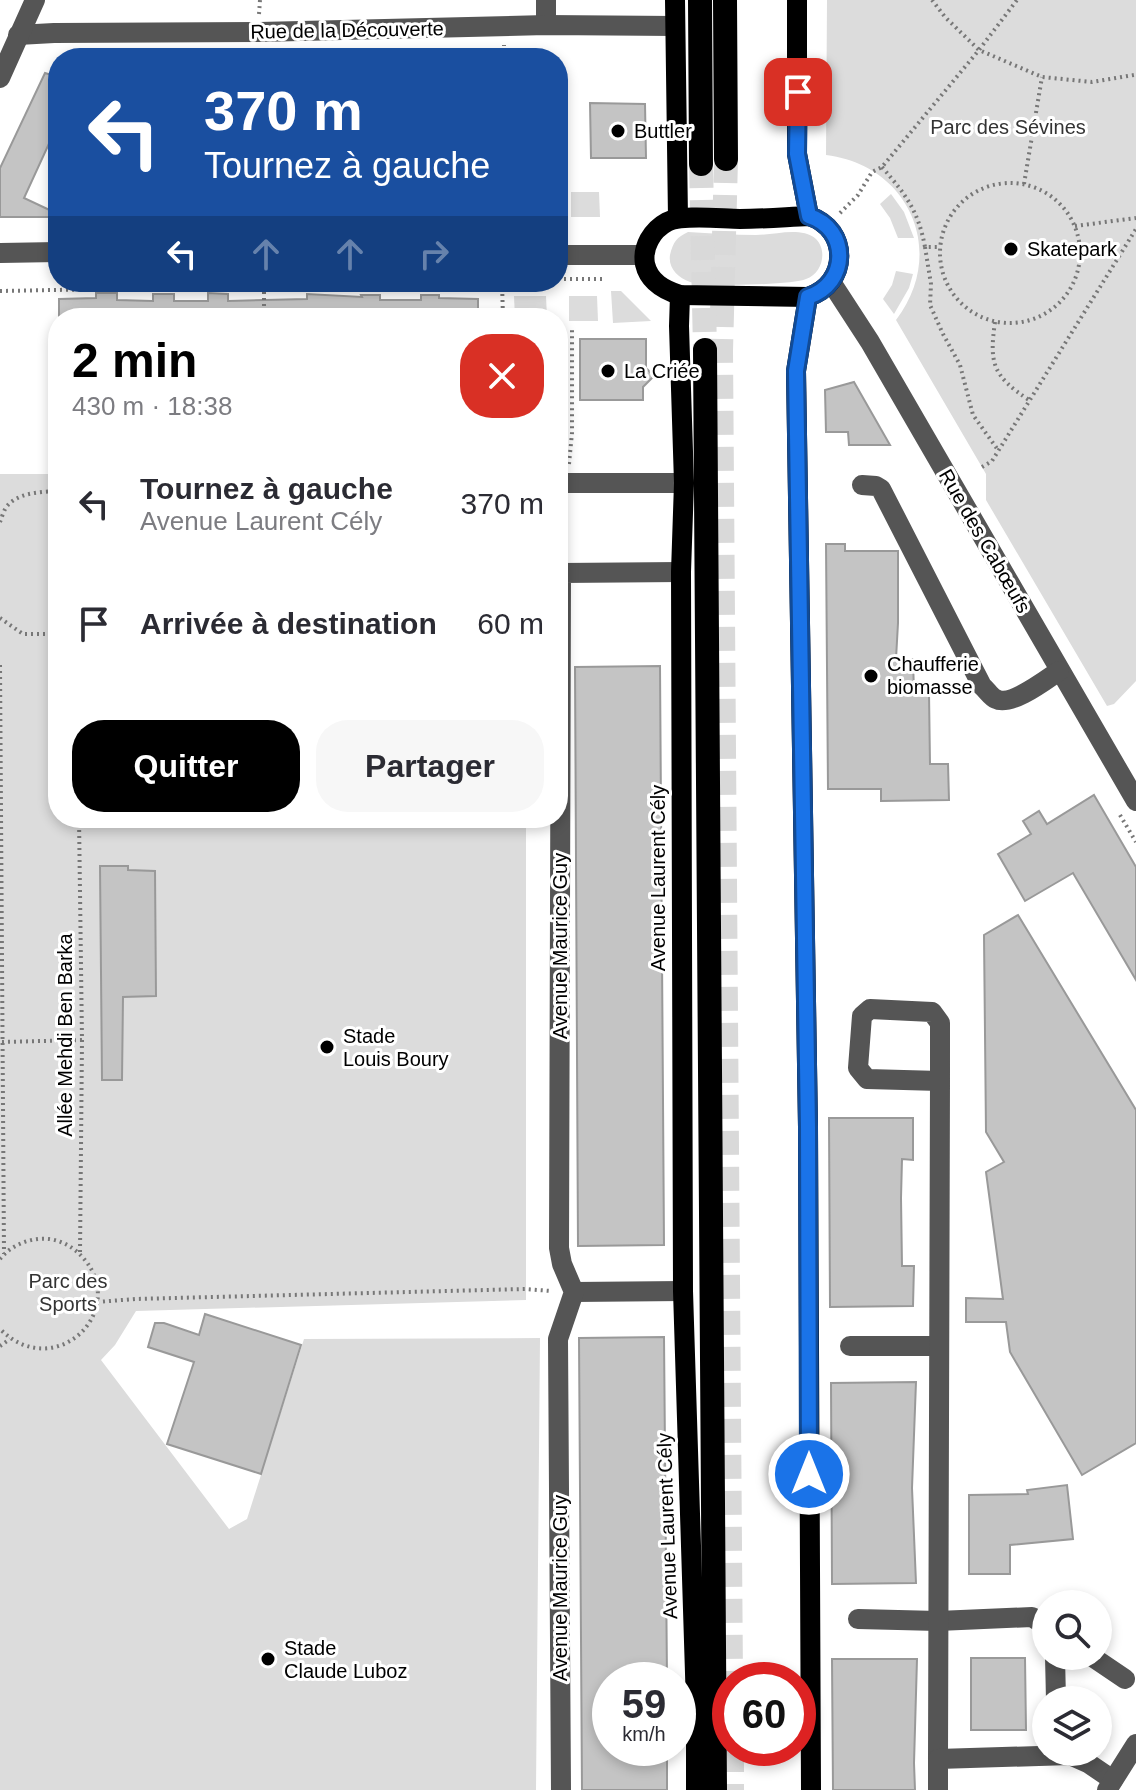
<!DOCTYPE html>
<html lang="fr">
<meta charset="utf-8">
<style>
:root{--surface:#fff;--page:#f7f7f7;--text:#2b2b33;--muted:#7c7c81;--accent:#000}
body{margin:0;font-family:Arial,sans-serif;background:var(--page);color:var(--text);height:100vh;display:flex;flex-direction:column;font-size:30px;white-space:nowrap}
*{box-sizing:border-box;margin:0}
p{font-size:26px;color:var(--muted)}
.icon{flex:none;width:44px;height:44px;fill:none;stroke:currentColor;stroke-width:2;stroke-linecap:round;stroke-linejoin:round}
.map{position:relative;flex:1;overflow:hidden}
.drawer{position:absolute;left:48px;top:308px;width:520px;height:520px;display:flex;flex-direction:column;background:var(--surface);border-radius:32px;box-shadow:0 4px 12px #0003}
.drawer>*{flex:none}
.top-card{position:absolute;left:48px;top:48px;width:520px;height:244px;border-radius:32px;box-shadow:0 4px 12px #0003;background:#1a4fa0;color:#fff;overflow:hidden}
.fabs{position:absolute;left:1032px;top:1590px;display:grid;gap:16px}
.fabs a{display:grid;place-items:center;width:80px;height:80px;border-radius:50%;background:var(--surface);box-shadow:0 4px 12px #0003;font-size:40px}
.speed{position:absolute;left:592px;top:1662px;display:flex;gap:16px;font-size:40px;font-weight:700;text-align:center}
.speed>*{display:grid;place-content:center;width:104px;height:104px;border-radius:50%;background:var(--surface);box-shadow:0 4px 12px #0003;line-height:1}
.speed small{font-size:20px;font-weight:400}
.speed .limit{border:12px solid #d22;background:#fff;color:#111}
.pin{position:absolute;display:grid;place-items:center;width:68px;height:68px;color:#fff;margin:-34px;border-radius:16px;box-shadow:0 4px 12px #0006}
.me{position:absolute;width:88px;margin:-44px;rotate:0deg;stroke-linejoin:round;filter:drop-shadow(0 0 6px #0008)}
.turn{display:flex;align-items:center;gap:28px;height:168px;padding:0 24px;font-size:36px}
.turn .icon{width:104px;height:104px;stroke-width:2.5}
.turn b{display:block;font-size:56px;line-height:68px}
.lanes{display:flex;align-items:center;height:76px;padding:0 24px;background:#0003;justify-content:center;gap:40px;direction:ltr}
.lanes .off{opacity:.35}
.round{display:grid;place-items:center;flex:none;width:84px;height:84px;border-radius:32px;background:var(--page)}
.headline{display:flex;align-items:center;justify-content:space-between;height:136px;padding:0 24px}
h1{font-size:48px;font-weight:700;line-height:60px;color:var(--accent)}
.primary-button{display:flex;gap:16px;margin-top:auto;padding:16px 24px}
.primary-button a{flex:1;height:92px;border-radius:32px;background:var(--accent);color:#fff;font-size:32px;font-weight:700;line-height:92px;text-align:center}
.primary-button a+a{background:var(--page);color:var(--text)}
ul{padding:0;list-style:none}
li{display:flex;align-items:center;gap:24px;height:120px;padding:0 24px}
li div{flex:1}
li b{display:block;font-size:30px}
li em{font-style:normal}
.map>svg:first-child{display:block}
</style>
<div class="map">
<svg width="1136" height="1790" viewBox="0 0 1136 1790">
<rect width="100%" height="100%" fill="#fff"/>
<g fill="#dcdcdc">
<path d="M827 0H1136V681L1114 704 1107 706 986 500V474L896 320C948 252 909 165 826 155Z"/>
<path d="M571 192H599L600 217H571Z"/>
<path d="M891 194 904 212 914 238H898L890 218 880 204Z"/>
<path d="M688 232C710 233 733 235 756 235 768 235 780 232 793 232 800 232 810 233 816 239 828 251 822 274 806 279 792 285 703 287 690 282 678 278 668 268 670 255 673 242 677 237 688 232Z"/>
<path d="M896 271 913 274 909 288 894 314 883 299 892 285Z"/>
<path d="M611 291H621L651 321 613 323Z"/>
<path d="M514 296H546L547 318H515Z"/>
<path d="M569 296H597L598 321H569Z"/>
<path d="M0 474H58V818H526V1300L136 1311 115 1345 101 1360 229 1529 247 1519 304 1339 540 1338 536 1790H0Z"/>
</g>
<g fill="#c4c4c4" stroke="#999" stroke-width="2">
<path d="M45 73 58 77V124L24 198 58 214V217H0V168Z"/>
<path d="M590 103 645 104 646 158H591Z"/>
<path d="M96 293H117V300L153 301V294H174V301H208V293L228 294V301L307 299V294L362 297 361 295H380V300H421V295H439V298L478 299V318H59V299L96 298Z"/>
<path d="M580 339H646V368L654 376 643 387V400H580Z"/>
<path d="M854 382 890 445H849L848 432H826L825 390Z"/>
<path d="M826 544H845V551H898V623L896 659H913L914 693H929L930 764H948L949 800 881 801V789H828Z"/>
<path d="M660 666 664 1245 578 1246 575 667Z"/>
<path d="M1094 795 1136 867V980L1073 873 1025 901 998 854 1031 834 1023 821 1039 811 1047 824Z"/>
<path d="M100 866H128V870L155 871 156 996 123 997 122 1080H102Z"/>
<path d="M1018 915 1136 1110V1443L1082 1475 1010 1352 1006 1322H966V1298L1003 1299 986 1172 1004 1162 986 1132 984 935Z"/>
<path d="M829 1118H913V1160L902 1159 901 1198 902 1266H914L913 1306 830 1307Z"/>
<path d="M205 1314 301 1345 261 1474 167 1444 194 1362 148 1347 155 1323H164L199 1335Z"/>
<path d="M664 1337 667 1680H610V1748H667V1790H582L579 1338Z"/>
<path d="M916 1382 912 1488 916 1583 832 1584 831 1383Z"/>
<path d="M1067 1485 1073 1539 1010 1545V1574H969V1495L1028 1494 1027 1490Z"/>
<path d="M971 1658H1025L1026 1730H971Z"/>
<path d="M832 1659H917L914 1763 915 1790H833Z"/>
</g>
<g fill="none" stroke-linecap="round" stroke-linejoin="round">
<g stroke="#d9d9d9" stroke-width="24" stroke-dasharray="24 12" stroke-linecap="butt">
<path d="M726 159 721 351 731 1680"/>
<path d="M701 164 705 350"/>
<path d="M732 1748V1790"/>
</g>
<g stroke="#777" stroke-width="4" stroke-dasharray="2 4" stroke-linecap="butt">
<path d="M932 0 945 17 979 50 1042 77 1092 82 1134 75 1136 72"/>
<path d="M259 14 260 0"/>
<path d="M504 58V45"/>
<path d="M558 109H560"/>
<path d="M882 167C906 195 918 210 925 247H940"/>
<circle cx="1010" cy="253" r="70"/>
<path d="M1024 184 1042 77"/>
<path d="M840 213 858 195 872 172 882 167 979 50 1017 0"/>
<path d="M1075 226 1136 218"/>
<path d="M925 247 931 284 930 305 943 334 960 365 973 415 998 450"/>
<path d="M558 279H606"/>
<path d="M502 282 503 318"/>
<path d="M0 291 488 282"/>
<path d="M264 318V285"/>
<path d="M995 322C989 364 993 376 1029 400"/>
<path d="M558 373H564"/>
<path d="M569 464 572 433V327"/>
<path d="M982 467 992 461 1136 229"/>
<path d="M0 522C2 517 4 509 8 505 20 492 42 492 58 491"/>
<path d="M563 552 566 501"/>
<path d="M0 618 23 634H55L58 632"/>
<path d="M0 665 4 1254"/>
<path d="M1120 815 1136 842"/>
<path d="M79 818 82 1040 80 1253"/>
<path d="M2 1042 82 1040"/>
<path d="M0 1259C11 1245 31 1237 49 1239 64 1241 76 1249 85 1260 128 1313 54 1383 0 1329"/>
<path d="M97 1302 135 1299 525 1289 551 1291"/>
<path d="M0 1346 10 1339"/>
</g>
<g stroke="#555" stroke-width="20">
<path d="M546 0V25"/>
<path d="M18 35 54 33 259 32 546 25 675 26"/>
<path d="M0 78 35 0"/>
<path d="M0 253 58 252"/>
<path d="M558 255H644"/>
<path d="M831 282 870 342 1136 801"/>
<path d="M567 483H684"/>
<path d="M862 485 876 486 881 489 982 686C987 690 991 697 996 699 1011 707 1047 679 1059 671"/>
<path d="M574 1292 683 1291"/>
<path d="M850 1346H939"/>
<path d="M858 1619 938 1621 1032 1617 1046 1626"/>
<path d="M1055 1656 1056 1700"/>
<path d="M1091 1656 1125 1679"/>
<path d="M938 1759 940 1081V1023L932 1012 870 1009 862 1016 858 1068 867 1079 940 1081"/>
<path d="M561 1790 558 1339 574 1292 562 1264 559 1248 561 573 681 572"/>
<path d="M938 1790V1759L1070 1755 1088 1763 1113 1780"/>
<path d="M1107 1790 1136 1744"/>
</g>
<g stroke="#000" stroke-width="20">
<path d="M675 0 678 218"/>
<path d="M797 0V154L809 216"/>
<path d="M809 216C850 229 849 284 808 297L680 295C664 290 649 282 645 264 642 247 652 230 667 222 682 214 722 219 740 219 763 219 786 217 809 216Z"/>
<path d="M680 295 679 326 684 483 681 572 683 1291 696 1705V1790"/>
<path d="M808 297 796 371 808 1127 811 1790"/>
</g>
<g stroke="#000" stroke-width="24">
<path d="M700 0 701 164"/>
<path d="M725 0 726 159"/>
<path d="M705 350 715 1790"/>
</g>
</g>
<g fill="none" stroke-linecap="round" stroke-linejoin="round">
<defs>
<path id="route" d="M798 92 797 154 809 216C850 229 849 284 808 297L796 371 808 1127 809 1474"/>
</defs>
<use href="#route" stroke="#114b97" stroke-width="20"/>
<use href="#route" stroke="#1a73e8" stroke-width="14"/>
</g>
<g fill="#000" stroke="#fff" stroke-width="3">
<circle cx="618" cy="131" r="8"/>
<circle cx="1011" cy="249" r="8"/>
<circle cx="608" cy="371" r="8"/>
<circle cx="871" cy="676" r="8"/>
<circle cx="327" cy="1047" r="8"/>
<circle cx="268" cy="1659" r="8"/>
</g>
<g text-anchor="middle" dominant-baseline="central" stroke-width="6" stroke-linejoin="round" paint-order="stroke">
<g font-size="20" fill="#000" stroke="#fff">
<text transform="translate(347 30) rotate(-1)">Rue de la Découverte</text>
<text transform="translate(985 541) rotate(60)">Rue des Cabœufs</text>
<text transform="translate(658 878) rotate(-90)">Avenue Laurent Cély</text>
<text transform="translate(560 946) rotate(-90)">Avenue Maurice Guy</text>
<text transform="translate(65 1035) rotate(-90)">Allée Mehdi Ben Barka</text>
<text transform="translate(667 1526) rotate(-92)">Avenue Laurent Cély</text>
<text transform="translate(560 1588) rotate(-90)">Avenue Maurice Guy</text>
</g>
<g font-size="20" fill="#333" stroke="#fff">
<text x="1008" y="127">Parc des Sévines</text>
<text x="68" y="1281">Parc des<tspan x="68" dy="23">Sports</tspan></text>
</g>
<g font-size="20" fill="#000" stroke="#fff" text-anchor="start">
<text x="634" y="131">Buttler</text>
<text x="1027" y="249">Skatepark</text>
<text x="624" y="371">La Criée</text>
<text x="887" y="664">Chaufferie<tspan x="887" dy="23">biomasse</tspan></text>
<text x="343" y="1036">Stade<tspan x="343" dy="23">Louis Boury</tspan></text>
<text x="284" y="1648">Stade<tspan x="284" dy="23">Claude Luboz</tspan></text>
</g>
</g>
</svg>
<div class="fabs">
<a><svg class="icon" aria-label="search" viewBox="0 0 24 24"><circle cx="10" cy="10" r="6"/><path d="M15 15l6 6"/></svg></a>
<a><svg class="icon" aria-label="layers" viewBox="0 0 24 24"><path d="M12 4l9 5-9 5-9-5zM3 14l9 5 9-5"/></svg></a>
</div>
<div class="speed"><div>59<small>km/h</small></div><div class="limit">60</div></div>
<div class="pin" style="left:798px;top:92px;background:#d93025"><svg class="icon" aria-label="arrive" viewBox="0 0 24 24"><path d="M6 21V4h12l-3 4 3 4H6"/></svg></div>
<svg class="me" style="left:809px;top:1474px" viewBox="-20 -20 40 40"><circle r="17" fill="#1a73e8" stroke="#fff" stroke-width="3"/><path d="M0-11L8 9 0 5-8 9z" fill="#fff"/></svg>
<div class="top-card">
<div class="turn"><svg class="icon" aria-label="left" viewBox="0 0 24 24"><path d="M17 20v-9H6M10 6l-5 5 5 5"/></svg><div><b>370 m</b>Tournez à gauche</div></div>
<div class="lanes"><svg class="icon" aria-label="left" viewBox="0 0 24 24"><path d="M17 20v-9H6M10 6l-5 5 5 5"/></svg><svg class="icon off" aria-label="ahead" viewBox="0 0 24 24"><path d="M12 20V5M6 11l6-6 6 6"/></svg><svg class="icon off" aria-label="ahead" viewBox="0 0 24 24"><path d="M12 20V5M6 11l6-6 6 6"/></svg><svg class="icon off" aria-label="right" viewBox="0 0 24 24"><path d="M7 20v-9h11M14 6l5 5-5 5"/></svg></div>
</div>
<section class="drawer">
<div class="headline"><div><h1>2 min</h1><p>430 m · 18:38</p></div><a class="round" style="background:#d93025;color:#fff"><svg class="icon" aria-label="close" viewBox="0 0 24 24"><path d="M6 6l12 12M18 6L6 18"/></svg></a></div>
<ul>
<li><svg class="icon" aria-label="left" viewBox="0 0 24 24"><path d="M17 20v-9H6M10 6l-5 5 5 5"/></svg><div><b>Tournez à gauche</b><p>Avenue Laurent Cély</p></div><em>370 m</em></li>
<li><svg class="icon" aria-label="arrive" viewBox="0 0 24 24"><path d="M6 21V4h12l-3 4 3 4H6"/></svg><div><b>Arrivée à destination</b></div><em>60 m</em></li>
</ul>
<div class="primary-button"><a>Quitter</a><a>Partager</a></div>
</section>
</div>
